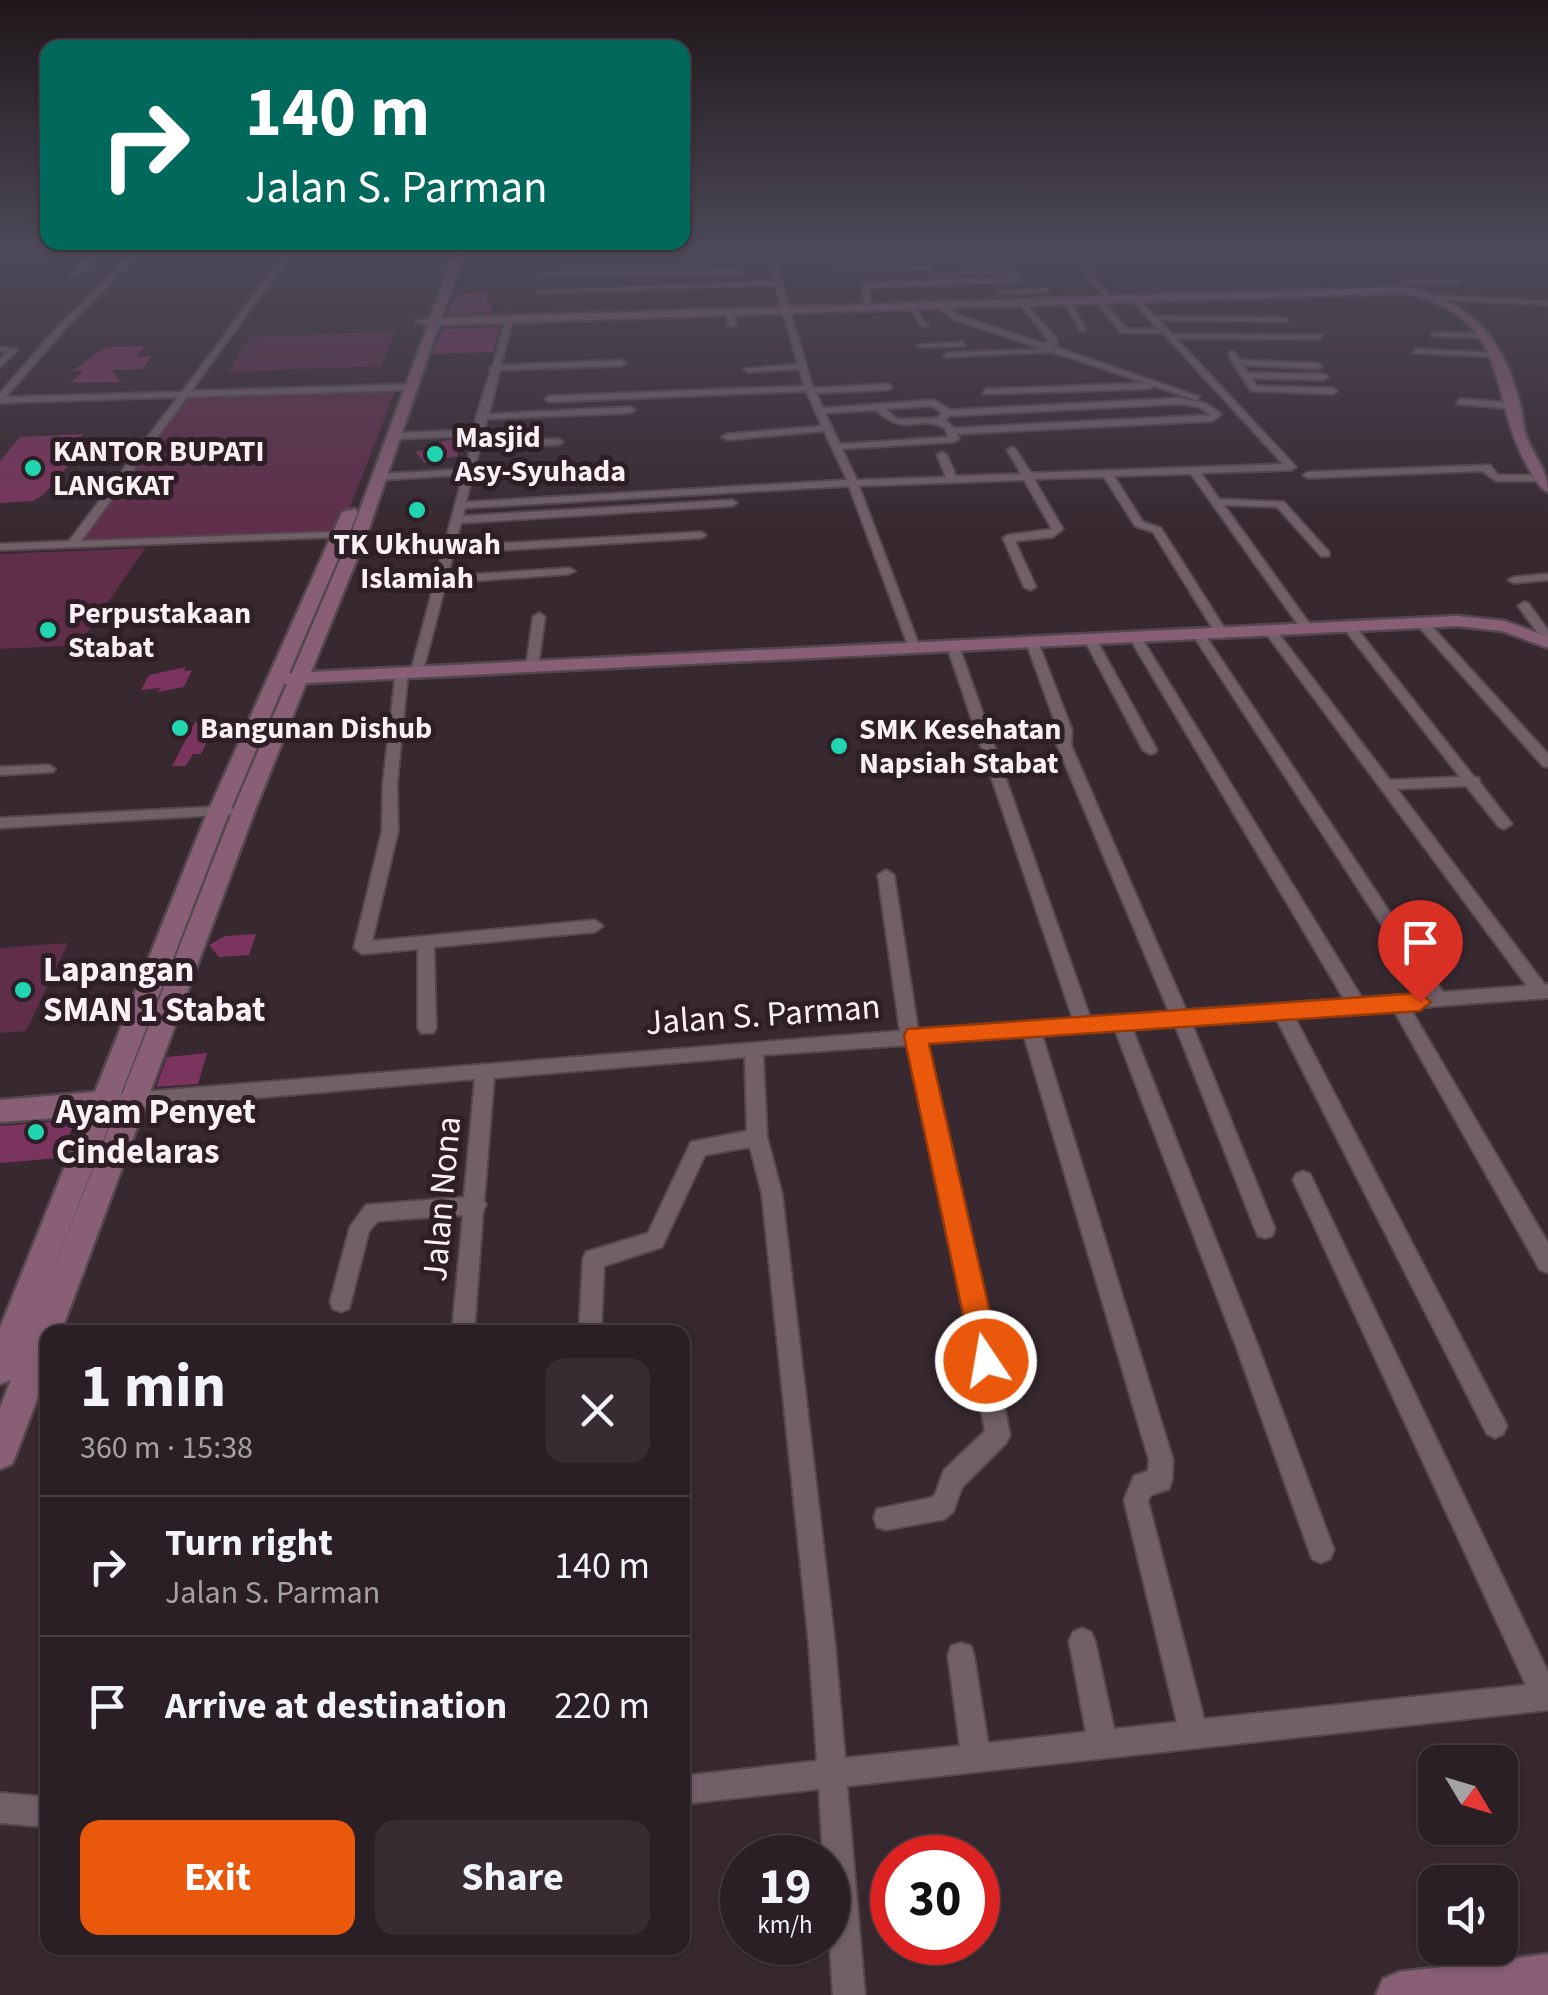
<!DOCTYPE html>
<meta charset="utf-8">
<style>
:root{--surface:#2a1f24;--page:#362c31;--text:#f1f3f6;--muted:#a5a2a6;--line:#463d41;--accent:#ea580c}
body{margin:0;font-family:"Source Sans 3",sans-serif;background:var(--page);color:var(--text);height:100vh;display:flex;flex-direction:column;font-size:38px;white-space:nowrap}
*{box-sizing:border-box;margin:0}
p{font-size:32px;color:var(--muted)}
.icon{flex:none;width:55px;height:55px;fill:none;stroke:currentColor;stroke-width:2;stroke-linecap:round;stroke-linejoin:round}
.map{position:relative;flex:1;overflow:hidden}
.panel{position:absolute;left:40px;top:1325px;width:650px;height:630px;display:flex;flex-direction:column;background:var(--surface);border-radius:20px;box-shadow:0 2px 8px #0004,0 0 0 2px var(--line)}
.panel>*{flex:none}
.guide{position:absolute;left:40px;top:40px;width:650px;height:210px;border-radius:20px;box-shadow:0 2px 8px #0004,0 0 0 2px var(--line);background:#00695c;color:#fff;overflow:hidden}
.needle{width:65px;rotate:128deg}
.controls{position:absolute;left:1418px;top:1745px;display:grid;gap:20px}
.controls a{display:grid;place-items:center;width:100px;height:100px;border-radius:20px;background:var(--surface);box-shadow:0 2px 8px #0004,0 0 0 2px var(--line);font-size:50px}
.speed{position:absolute;left:720px;top:1835px;display:flex;gap:20px;font-size:50px;font-weight:700;text-align:center}
.speed>*{display:grid;place-content:center;width:130px;height:130px;border-radius:50%;background:var(--surface);box-shadow:0 2px 8px #0004,0 0 0 2px var(--line);line-height:1}
.speed small{font-size:25px;font-weight:400}
.speed .limit{border:15px solid #d22;background:#fff;color:#111}
.pin{position:absolute;display:grid;place-items:center;width:85px;height:85px;color:#fff;margin:-102px -42px;border-radius:50% 50% 50% 0;rotate:-45deg;box-shadow:0 0 10px #0007}
.pin .icon{rotate:45deg}
.me{position:absolute;width:110px;margin:-55px;rotate:348deg;stroke-linejoin:round;filter:drop-shadow(0 0 8px #0008)}
.turn{display:flex;align-items:center;gap:35px;height:210px;padding:0 40px;font-size:45px}
.turn .icon{width:130px;height:130px;stroke-width:2.5}
.turn b{display:block;font-size:70px;line-height:85px}
.round{display:grid;place-items:center;flex:none;width:105px;height:105px;border-radius:20px;background:var(--page)}
.headline{display:flex;align-items:center;justify-content:space-between;height:170px;padding:0 40px}
h1{font-size:60px;font-weight:700;line-height:75px}
.primary-button{display:flex;gap:20px;margin-top:auto;padding:20px 40px}
.primary-button a{flex:1;height:115px;border-radius:20px;background:var(--accent);color:#fff;font-size:40px;font-weight:700;line-height:115px;text-align:center}
.primary-button a+a{background:var(--page);color:var(--text)}
ul{padding:0;list-style:none}
li{display:flex;align-items:center;gap:30px;height:140px;padding:0 40px;border-top:2px solid var(--line)}
li div{flex:1}
li b{display:block;font-size:38px}
li em{font-style:normal}
.map>svg:first-child{display:block}
</style>
<div class="map">
<svg width="1548" height="1995" viewBox="0 0 1548 1995">
<rect width="100%" height="100%" fill="#382930"/>
<g fill="#612e4a">
<path d="M396 331 381 366 228 372 250 337Z"/>
<path d="M396 389 340 533 77 540 186 394Z"/>
<path d="M145 548 79 645 0 649V554Z"/>
<path d="M68 943 26 1031 0 1033V948Z"/>
</g>
<g fill="#7b345d">
<path d="M489 291 487 302H494L490 313 446 314 457 295Z"/>
<path d="M500 327 493 352 433 354 442 329Z"/>
<path d="M146 346 136 357 152 356 143 369 111 370 121 382 70 383 84 370 72 371 106 347Z"/>
<path d="M84 434 64 459H74L44 494 33 501 0 503V461L20 437Z"/>
<path d="M456 440 461 442 457 456 425 463 415 452 440 446 442 441Z"/>
<path d="M186 667 184 671 192 670 184 687 158 692 160 688 141 690 149 675Z"/>
<path d="M217 721 201 754H193L186 766H172L195 722Z"/>
<path d="M256 934 249 955 219 957 209 945 225 936Z"/>
<path d="M207 1053 198 1084 156 1087 167 1057Z"/>
<path d="M76 1120 58 1158 0 1163V1126Z"/>
</g>
<g fill="none" stroke-linecap="round" stroke-linejoin="round">
<defs>
<g id="street">
<path d="M96 253H104L77 277H71V273Z"/>
<path d="M134 253H141L65 329 6 397 182 392 285 253H292L191 391 413 384 417 387 413 390 187 397 81 541 359 531 363 532V536L0 550V544L69 541 178 397 0 403V393L59 325Z"/>
<path d="M587 253H652L543 257Z"/>
<path d="M766 253H773L813 388 888 384 892 387 888 390 816 393 823 408 934 400 950 410 1180 398 1205 403 1221 414 1213 421 957 434 959 439 954 442 842 449 857 480 946 477 937 455 942 452 947 455 956 476 1021 474 1007 450 1012 447 1015 448 1031 473 1283 464 1163 333H1121L1095 300 1102 298 1126 329H1158L1132 301 1135 297 1155 316 1285 318 1289 320 1285 322 1159 320 1172 334 1322 335 1319 339 1176 338 1296 467 1291 470 1201 473 1219 499 1284 502 1329 552V556H1321L1277 507 1224 505 1314 630 1304 633 1191 474 1114 476 1143 522 1161 528 1228 634 1222 638 1216 634 1153 532 1135 526 1104 477 1034 479 1063 529 1053 537 1015 541 1036 587 1030 590 1024 587 1003 538 1008 535 1052 529 1024 480 859 486 920 648 910 651 849 486 465 508 463 516 732 500 737 503 732 506 461 523 455 546 701 532 706 535 701 538 453 553 448 576 569 568 575 571 569 574 446 583 423 671 412 674 411 671 463 475 380 480 375 477 380 474 465 469 474 436 395 439 390 436 395 433 475 430 476 417 491 370 489 368 493 366 506 317 513 319 501 365 622 360 626 363 622 366 500 370 489 414 630 407 635 410 630 413 487 419 482 441 558 439 563 442 558 445 480 447 466 502 847 480 824 431 727 440 722 437 727 434 822 426 806 391 549 402 545 399 549 396 804 386 799 369 748 372 744 369 798 364 775 285 540 293 536 291 774 281ZM1180 404 1199 407 1211 415 954 428 945 420 950 416ZM932 406 942 413 937 418 897 419 886 409ZM876 410C907 439 917 413 945 428L948 437 840 444 825 413Z"/>
<path d="M934 253H1008L936 257 933 255Z"/>
<path d="M1070 253 1077 254 1146 253 1080 258 1112 299 1108 301Z"/>
<path d="M1358 253 1405 259 1371 261Z"/>
<path d="M1517 253 1548 254V258L1520 255Z"/>
<path d="M930 266 932 269 836 271 840 269Z"/>
<path d="M738 270 741 274 539 275 543 273Z"/>
<path d="M1012 270 1022 281 869 288 872 307 868 309 864 307 862 284 1013 277 1010 274H930Z"/>
<path d="M1406 280 1457 281 1461 283 1403 284Z"/>
<path d="M1046 288 1049 292 1001 294 997 292Z"/>
<path d="M1433 295 1548 301V305L1430 299Z"/>
<path d="M1063 299H1069L1086 331H1080Z"/>
<path d="M1017 300H1023L1057 340V344L1052 346 1200 397 1196 400 1154 386 1150 389 983 394 986 389 1147 383 1052 352 944 357 947 353 1043 349 952 319 935 305 942 303 958 315 1044 344 1049 341Z"/>
<path d="M906 304H912L928 326H922Z"/>
<path d="M730 309 734 311 736 325 732 327 728 325 726 311Z"/>
<path d="M1434 332 1484 334 1488 336 1484 338 1431 336Z"/>
<path d="M962 342 965 346 921 347 917 345Z"/>
<path d="M0 347 18 350 0 367V359L7 352 0 351Z"/>
<path d="M1416 349 1496 353 1500 355 1496 357 1413 353Z"/>
<path d="M1229 352H1235L1240 360 1318 363 1322 366 1318 369 1243 365 1248 373 1324 374 1328 377 1324 380 1251 378 1257 386 1333 388 1337 391 1333 394 1251 391 1232 362Z"/>
<path d="M1460 399 1515 403 1520 406 1515 409 1457 404Z"/>
<path d="M1490 465 1498 475H1541L1546 478 1541 481H1496L1482 471 1308 478 1303 475 1308 472Z"/>
<path d="M1548 574V580L1514 583 1508 580 1514 577Z"/>
<path d="M1524 602 1528 603 1548 630V642L1544 641 1518 606Z"/>
<path d="M539 613 545 617 538 667 532 671 526 667 533 617Z"/>
<path d="M1418 620H1426L1548 754V767L1543 766 1418 626Z"/>
<path d="M1350 624 1354 625 1474 777 1479 778 1480 783 1512 824 1504 829 1499 827 1466 786 1397 789 1545 985 1548 984V998L1410 1008 1548 1243V1273L1540 1270 1393 1009 1294 1016 1503 1418 1507 1426 1503 1434 1495 1438 1487 1434 1276 1018 1192 1024 1275 1229 1272 1236 1265 1238 1258 1236 1255 1229 1175 1025 1132 1028 1258 1346 1334 1550 1330 1559 1321 1563 1312 1559 1236 1346 1115 1030 1042 1035 1173 1460 1172 1480 1169 1489 1151 1495 1148 1501 1204 1719 1526 1685 1293 1180 1296 1174 1303 1171 1310 1174 1548 1672V1710L847 1786 865 1995H833L828 1915V1858H823L819 1789 682 1804V1776L817 1761 809 1645 762 1194 750 1147 705 1155 662 1247 604 1266 601 1332H579L583 1259 586 1252 648 1233 691 1142 747 1131 745 1057 494 1078 484 1201 486 1205 483 1211 474 1332H452L463 1215 378 1221 369 1231 349 1309 341 1312 333 1309 330 1302 350 1227 366 1205 464 1197 475 1079 104 1111 97 1109 94 1103 97 1097 104 1095 900 1031 878 875 886 870 894 875 918 1030 1073 1019 947 646 953 642 959 646 1090 1017 1169 1012 1057 745 1058 730 1026 642 1032 638 1038 642 1072 730 1071 745 1186 1010 1344 999 1129 637 1135 633 1141 637 1362 998 1426 993 1193 635 1195 632H1203L1443 992 1527 986 1265 632 1275 629 1390 780 1460 777 1346 631 1344 628ZM1024 1036 1149 1460 1148 1471 1134 1476 1124 1500 1177 1722 1114 1729 1095 1641 1091 1632 1082 1628 1073 1632 1069 1641 1086 1732 988 1743 974 1656 971 1646 961 1643 951 1646 948 1656 960 1746 845 1758 835 1645 782 1194 767 1137 763 1055 908 1045 936 1165 985 1431 944 1470 935 1495 930 1498 877 1509 874 1518 877 1527 886 1530 945 1519 953 1512 962 1487 1006 1443 1010 1435 956 1165 926 1043Z"/>
<path d="M1090 635 1096 639 1157 750 1155 753 1150 754 1143 750 1084 639Z"/>
<path d="M402 668 408 672 397 783 398 831 372 941 595 920 603 926 595 932 434 947 436 1028 433 1033H421L418 1028V949L362 954 354 948 382 831 383 783 396 672Z"/>
<path d="M48 765 55 769 53 772 0 775V767Z"/>
<path d="M229 806 236 811 234 814 0 828V818Z"/>
<path d="M0 1793 48 1797V1827L0 1823Z"/>
</g>
<g id="secondary">
<path d="M454 253H464L441 318 1407 287C1473 303 1503 338 1520 404 1523 414 1522 425 1526 435 1533 456 1548 470 1548 492 1539 488 1535 478 1529 469 1486 395 1515 320 1407 293L439 325 367 534 311 672 1457 616 1505 621 1548 637V648L1502 631 1457 626 306 683 255 810 61 1332H48V1370L17 1452 12 1464 0 1469V1408L11 1380 0 1384V1328L85 1116 0 1122V1100L95 1092 203 823 342 512 355 509 358 512 289 673H292L351 534 428 325 416 322 430 318ZM284 684H287L233 810 48 1284 225 823Z"/>
<path d="M1548 1954V1995H1376L1383 1979 1399 1972Z"/>
</g>
</defs>
<use href="#street" stroke="#54474d" stroke-width="4"/>
<use href="#secondary" stroke="#54474d" stroke-width="5"/>
<use href="#street" fill="#726069" fill-rule="evenodd"/>
<use href="#secondary" fill="#885f75" fill-rule="evenodd"/>
</g>
<linearGradient id="sky" x2="0" y2="1"><stop stop-color="#1f171a"/><stop offset="0.47" stop-color="#4d4959"/><stop offset="1" stop-color="#4d4959" stop-opacity="0"/></linearGradient>
<rect width="1548" height="533" fill="url(#sky)"/>
<path fill="#ea580c" stroke="#983908" stroke-width="2.5" d="M1420 993 1431 1002 1420 1011 929 1044 1001 1361 996 1371 986 1375 975 1371 904 1036 907 1029Z"/>
<g fill="#20d5b0" stroke="#2e1f26" stroke-width="4">
<circle cx="435" cy="454" r="10"/>
<circle cx="33" cy="468" r="10"/>
<circle cx="417" cy="510" r="10"/>
<circle cx="48" cy="630" r="10"/>
<circle cx="180" cy="728" r="10"/>
<circle cx="839" cy="746" r="10"/>
<circle cx="23" cy="990" r="10"/>
<circle cx="36" cy="1132" r="10"/>
</g>
<g text-anchor="middle" dominant-baseline="central" stroke-width="10" stroke-linejoin="round" paint-order="stroke">
<g font-size="30" font-weight="bold" fill="#fbf0f5" stroke="#2e1f26" text-anchor="start">
<text x="455" y="437">Masjid<tspan x="455" dy="34">Asy-Syuhada</tspan></text>
<text x="53" y="451">KANTOR BUPATI<tspan x="53" dy="34">LANGKAT</tspan></text>
<text x="417" y="544" text-anchor="middle">TK Ukhuwah<tspan x="417" dy="34">Islamiah</tspan></text>
<text x="68" y="613">Perpustakaan<tspan x="68" dy="34">Stabat</tspan></text>
<text x="200" y="728">Bangunan Dishub</text>
<text x="859" y="729">SMK Kesehatan<tspan x="859" dy="34">Napsiah Stabat</tspan></text>
</g>
<g font-size="35" font-weight="bold" fill="#fbf0f5" stroke="#2e1f26" text-anchor="start">
<text x="43" y="970">Lapangan<tspan x="43" dy="40">SMAN 1 Stabat</tspan></text>
<text x="56" y="1112">Ayam Penyet<tspan x="56" dy="40">Cindelaras</tspan></text>
</g>
<g font-size="35" fill="#fbf0f5" stroke="#2e1f26">
<text transform="translate(763 1015) rotate(-4)">Jalan S. Parman</text>
<text transform="translate(442 1199) rotate(-85)">Jalan Nona</text>
</g>
</g>
</svg>
<div class="controls">
<a><svg class="needle" viewBox="-14 -14 28 28"><path d="M0-13l5 13h-10z" fill="#e53935"/><path d="M0 13l5-13h-10z" fill="#a5a2a6"/></svg></a>
<a><svg class="icon" aria-label="sound" viewBox="0 0 24 24"><path d="M4 9h4l5-4v14l-5-4H4zM17 9q2 3 0 6"/></svg></a>
</div>
<div class="speed"><div>19<small>km/h</small></div><div class="limit">30</div></div>
<div class="pin" style="left:1420px;top:1002px;background:#d93025"><svg class="icon" aria-label="arrive" viewBox="0 0 24 24"><path d="M6 21V4h12l-3 4 3 4H6"/></svg></div>
<svg class="me" style="left:986px;top:1361px" viewBox="-20 -20 40 40"><circle r="17" fill="#ea580c" stroke="#fff" stroke-width="3"/><path d="M0-11L8 9 0 5-8 9z" fill="#fff"/></svg>
<div class="guide">
<div class="turn"><svg class="icon" aria-label="right" viewBox="0 0 24 24"><path d="M7 20v-9h11M14 6l5 5-5 5"/></svg><div><b>140 m</b>Jalan S. Parman</div></div>
</div>
<section class="panel">
<div class="headline"><div><h1>1 min</h1><p>360 m · 15:38</p></div><a class="round"><svg class="icon" aria-label="close" viewBox="0 0 24 24"><path d="M6 6l12 12M18 6L6 18"/></svg></a></div>
<ul>
<li><svg class="icon" aria-label="right" viewBox="0 0 24 24"><path d="M7 20v-9h11M14 6l5 5-5 5"/></svg><div><b>Turn right</b><p>Jalan S. Parman</p></div><em>140 m</em></li>
<li><svg class="icon" aria-label="arrive" viewBox="0 0 24 24"><path d="M6 21V4h12l-3 4 3 4H6"/></svg><div><b>Arrive at destination</b></div><em>220 m</em></li>
</ul>
<div class="primary-button"><a>Exit</a><a>Share</a></div>
</section>
</div>
